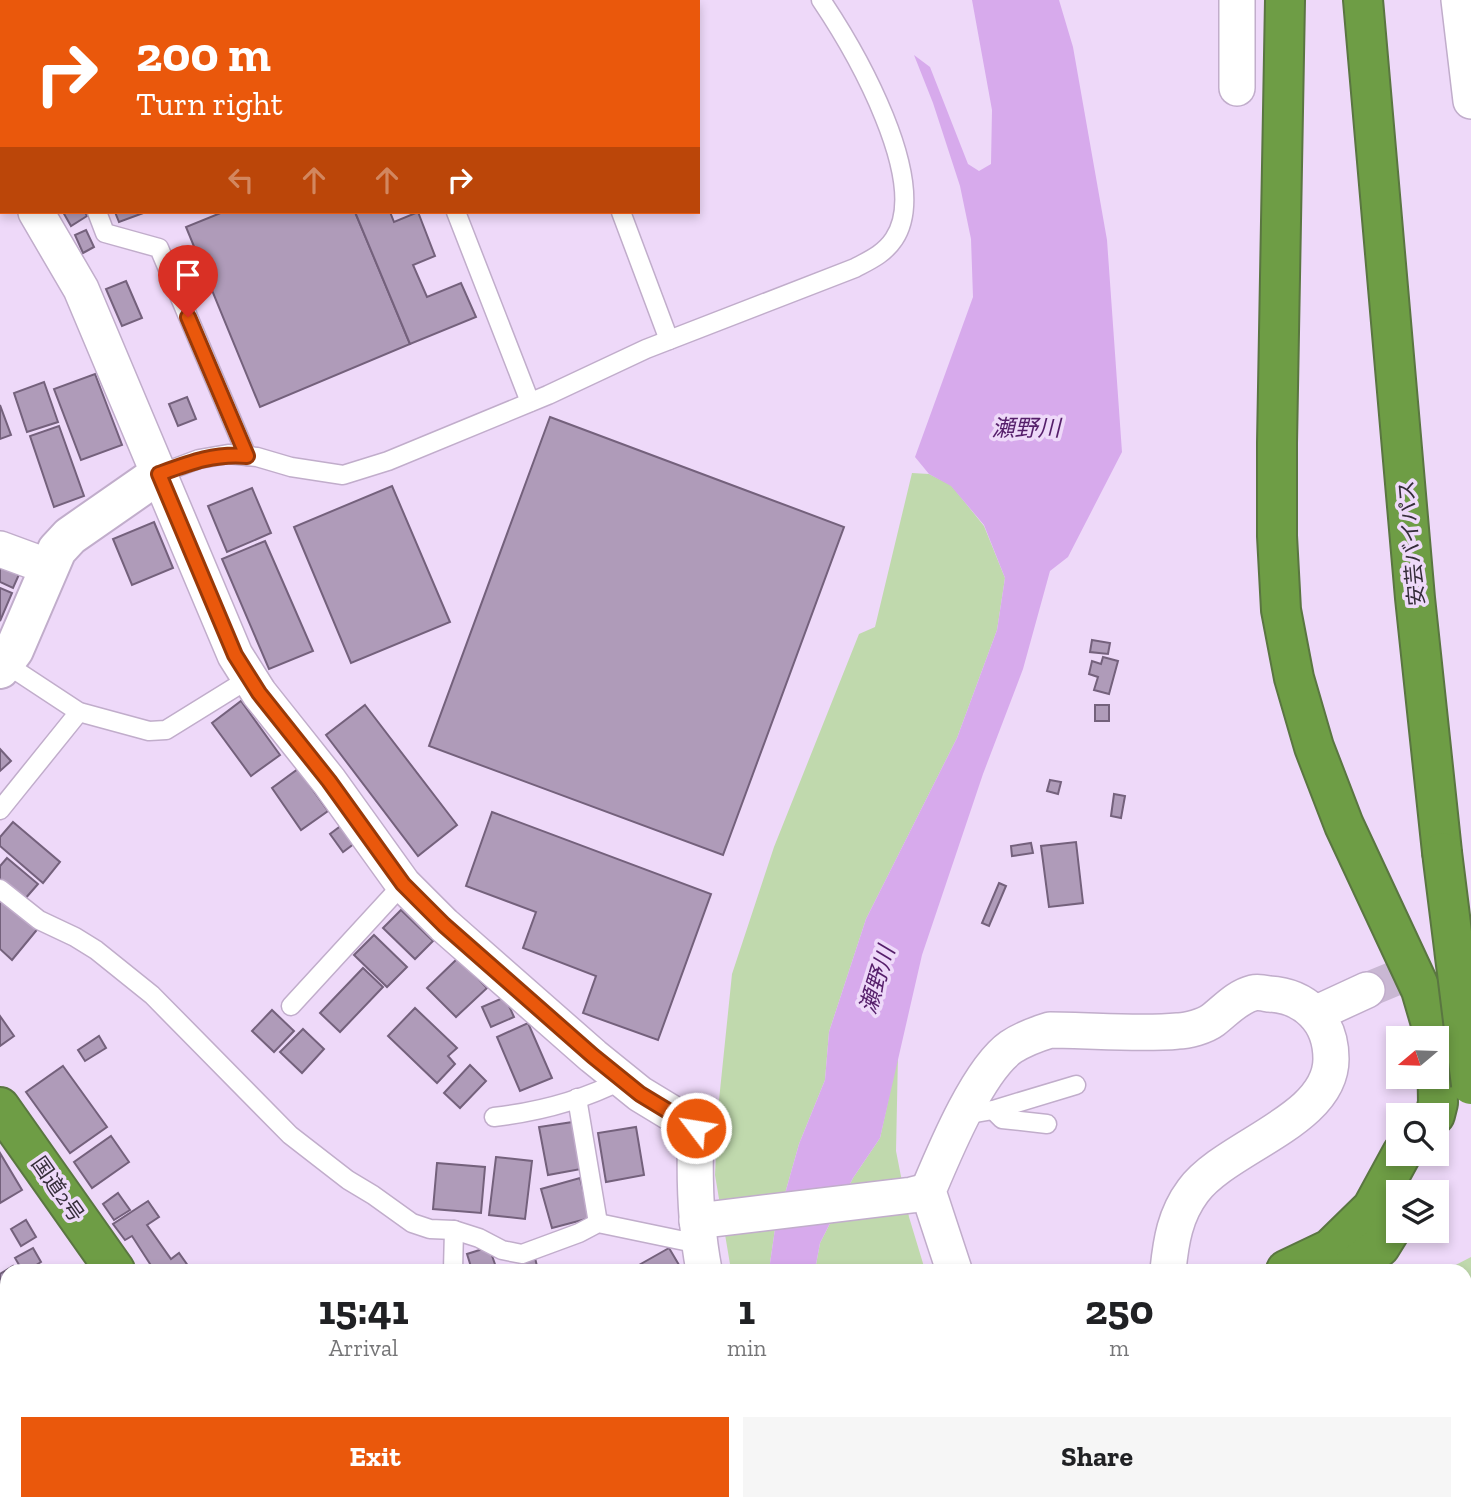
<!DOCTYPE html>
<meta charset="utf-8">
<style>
:root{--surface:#fff;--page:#f6f6f6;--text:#202124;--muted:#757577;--accent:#ea580c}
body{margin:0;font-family:"Zilla Slab","Noto Sans JP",serif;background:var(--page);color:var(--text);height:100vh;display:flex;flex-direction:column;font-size:26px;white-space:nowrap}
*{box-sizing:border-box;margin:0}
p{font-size:23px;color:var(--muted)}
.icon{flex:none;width:38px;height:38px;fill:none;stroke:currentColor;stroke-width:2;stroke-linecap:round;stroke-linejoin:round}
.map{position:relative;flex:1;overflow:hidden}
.sheet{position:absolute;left:0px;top:1264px;width:1472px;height:247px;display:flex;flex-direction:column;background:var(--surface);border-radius:21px 21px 0 0;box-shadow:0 4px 10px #0003}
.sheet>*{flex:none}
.hud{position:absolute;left:0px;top:0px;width:700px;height:214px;box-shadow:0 4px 10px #0003;background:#ea580c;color:#fff;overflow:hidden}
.needle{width:46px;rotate:251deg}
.fabs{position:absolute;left:1386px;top:1026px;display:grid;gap:14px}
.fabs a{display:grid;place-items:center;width:63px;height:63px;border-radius:0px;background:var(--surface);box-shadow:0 4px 10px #0003;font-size:35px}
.pin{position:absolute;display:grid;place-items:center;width:60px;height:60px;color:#fff;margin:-72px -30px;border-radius:50% 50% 50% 0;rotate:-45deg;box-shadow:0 0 7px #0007}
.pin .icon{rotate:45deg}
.me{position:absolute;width:77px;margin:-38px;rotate:301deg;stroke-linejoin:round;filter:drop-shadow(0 0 5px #0008)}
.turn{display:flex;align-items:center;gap:24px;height:147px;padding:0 21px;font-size:32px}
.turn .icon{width:91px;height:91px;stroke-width:2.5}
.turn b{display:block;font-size:49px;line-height:60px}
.lanes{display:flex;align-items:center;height:66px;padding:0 21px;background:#0003;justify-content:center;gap:35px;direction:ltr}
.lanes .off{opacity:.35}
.eta{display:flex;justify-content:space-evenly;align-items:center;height:119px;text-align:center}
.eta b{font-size:42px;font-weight:800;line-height:49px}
.cta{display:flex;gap:14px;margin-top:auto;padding:14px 21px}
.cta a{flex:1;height:80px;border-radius:0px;background:var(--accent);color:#fff;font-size:28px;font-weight:800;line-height:80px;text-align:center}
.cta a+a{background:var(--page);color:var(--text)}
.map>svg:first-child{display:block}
</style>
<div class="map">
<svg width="1471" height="1509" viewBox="0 0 1471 1509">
<rect width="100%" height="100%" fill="#eed9f9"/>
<g fill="#c0d9ad">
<path d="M912 473 929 474 951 485 984 526 1005 578 997 630 957 738 866 919 829 1032 825 1080 799 1144 775 1229 769 1270H731L715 1175 718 1110 732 974 774 847 859 634 875 627Z"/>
<path d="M898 1055 896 1151 909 1217 925 1270H815L820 1243 853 1178 880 1138Z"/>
<path d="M1471 1257V1509H1361L1363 1503H1465V1270H1446Z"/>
<path d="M859 1503H992V1509H863Z"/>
</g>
<path fill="#d7aaec" d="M972 0H1059L1073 47 1107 240 1122 452 1068 557 1050 571 1023 669 983 774 922 955 880 1138 853 1178 820 1243 815 1270H769L775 1229 799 1144 825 1080 829 1032 866 919 957 738 997 630 1005 578 984 525 951 486 929 474 915 457 973 297 971 239 960 186 933 103 914 55 930 67 968 164 979 171 991 164 992 110Z"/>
<g fill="#af9bb9" stroke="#74617c" stroke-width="2">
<path d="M63 212H85L87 216 71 226Z"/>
<path d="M115 212H146L119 222Z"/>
<path d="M223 212H355L410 344 260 407 186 227Z"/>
<path d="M355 212H390L394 222 418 212 435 256 413 265 427 297 461 283 476 317 410 344Z"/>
<path d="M86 230 94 247 83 253 75 235Z"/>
<path d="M126 281 142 318 122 326 106 289Z"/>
<path d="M95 374 122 445 81 460 54 389Z"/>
<path d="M44 382 58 422 27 432 14 393Z"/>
<path d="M187 397 196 419 178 426 169 404Z"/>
<path d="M0 405 11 435 0 439Z"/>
<path d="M550 417 844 527 723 855 429 746Z"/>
<path d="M59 426 84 496 54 507 30 436Z"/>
<path d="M392 486 450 622 351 663 294 527Z"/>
<path d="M252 488 271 533 227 552 208 506Z"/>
<path d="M154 522 173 568 132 585 113 539Z"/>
<path d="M265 541 313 651 269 669 222 559Z"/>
<path d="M0 562 21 570 13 588 0 582Z"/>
<path d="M0 588 12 593 0 621Z"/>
<path d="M1092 640 1110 643 1108 654 1090 652Z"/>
<path d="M1103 657 1118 661 1109 694 1094 690 1098 677 1089 674 1092 661 1101 664Z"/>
<path d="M241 701 280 755 251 776 212 723Z"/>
<path d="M365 705 457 825 418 856 326 735Z"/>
<rect x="1095" y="705" width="14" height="16"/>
<path d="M0 749 11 761 0 771Z"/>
<path d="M298 769 328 811 301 830 272 788Z"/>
<path d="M1050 780 1061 782 1058 794 1047 791Z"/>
<path d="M1114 794 1125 796 1121 818 1111 816Z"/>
<path d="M492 812 711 894 658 1040 583 1013 596 976 523 948 536 912 466 886Z"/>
<path d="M13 822 60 862 43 883 0 846V837Z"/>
<path d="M346 822 359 840 343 852 330 834Z"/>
<path d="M1076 842 1083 903 1049 907 1041 846Z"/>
<path d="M1031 843 1033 853 1012 856 1011 846Z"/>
<path d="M7 858 38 884 24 900 0 879V866Z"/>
<path d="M999 883 1006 886 989 926 982 923Z"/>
<path d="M0 892 40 926 12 960 0 949Z"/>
<path d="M401 910 433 941 415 959 383 928Z"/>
<path d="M374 935 407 967 387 987 354 955Z"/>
<path d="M458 958 487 988 456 1017 427 988Z"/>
<path d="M363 968 383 987 340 1032 320 1013Z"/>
<path d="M505 997 514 1017 491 1027 482 1007Z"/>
<path d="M415 1008 457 1048 448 1056 455 1064 437 1083 388 1036Z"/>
<path d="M272 1010 294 1031 274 1052 252 1031Z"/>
<path d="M0 1016 14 1036 0 1046Z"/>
<path d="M528 1023 552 1078 520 1091 497 1037Z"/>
<path d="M303 1029 324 1049 302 1073 280 1052Z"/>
<path d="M99 1036 106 1048 85 1061 78 1050Z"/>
<path d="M470 1065 486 1081 460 1108 444 1093Z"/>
<path d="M63 1066 107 1127 70 1153 26 1092Z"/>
<path d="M573 1122 581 1169 548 1175 539 1127Z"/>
<path d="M636 1127 644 1175 606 1182 598 1133Z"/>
<path d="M111 1136 129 1162 92 1188 74 1162Z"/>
<path d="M0 1153 22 1190 0 1203Z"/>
<path d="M496 1157 532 1161 525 1219 489 1215Z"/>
<path d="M437 1163 485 1167 481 1213 433 1209Z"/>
<path d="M580 1178 590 1218 552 1228 541 1189Z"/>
<path d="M118 1193 130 1210 114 1220 103 1204Z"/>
<path d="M148 1201 159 1217 147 1225 171 1259 179 1253 191 1270H154L132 1236 125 1240 113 1224Z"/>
<path d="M26 1220 36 1237 21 1246 11 1229Z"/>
<path d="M489 1247 497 1270H472L467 1254Z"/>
<path d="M33 1248 41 1262 28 1270H22L15 1258Z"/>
<path d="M669 1248 682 1270H643L639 1265Z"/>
<path d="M535 1258 538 1270H523L521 1262Z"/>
<path d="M13 1266 15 1270H7V1321L4 1322 0 1315V1274Z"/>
<path d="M224 1503H235L238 1509H213Z"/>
</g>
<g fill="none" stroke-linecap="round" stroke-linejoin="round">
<path stroke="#c9b7d3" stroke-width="35" stroke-dasharray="35 18" stroke-linecap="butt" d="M1367 990 1425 966"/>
<defs>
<g id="lane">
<path d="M306 0 307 2"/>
<path d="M542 0V2"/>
<path d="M23 2 24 0"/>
<path d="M358 2V0"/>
<path d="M412 2V0"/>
<path d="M463 2 464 0"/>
<path d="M97 212 105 233 159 248 247 456"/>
<path d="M456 212 530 402"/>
<path d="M621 212 669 340"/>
<path d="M159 474 199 459 228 454 257 457 291 467 343 475 388 461 548 395 646 349 855 268C870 260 884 254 894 239 932 182 854 49 821 0"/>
<path d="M3 662 79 712 149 731 166 730 250 678"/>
<path d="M0 810 79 712"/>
<path d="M0 889 39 920 75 937 96 950 152 995 290 1135 348 1180 373 1195 412 1223 430 1229 454 1230 479 1238 502 1250 522 1254 579 1233 598 1223 699 1244"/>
<path d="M291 1006 403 884"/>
<path d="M577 1098 598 1223"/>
<path d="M993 1110 1002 1119 1047 1124"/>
<path d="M964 1115 993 1110 1076 1085"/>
<path d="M494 1117C537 1112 583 1100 622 1080"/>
<path d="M453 1270 454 1230"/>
<path d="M198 1509 208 1503"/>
</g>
<g id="street">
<path d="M1237 0V88"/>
<path d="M1459 0 1471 101"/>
<path d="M0 34 2 35"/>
<path d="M0 69 2 67"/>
<path d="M0 152 2 155"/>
<path d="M36 212 81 289 235 655 259 693 329 781 403 884 444 925 593 1056 640 1094 696 1128C694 1175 695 1223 704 1270"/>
<path d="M0 549 49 567"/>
<path d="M1315 1014 1367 990"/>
<path d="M697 1221 912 1195 928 1191"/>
<path d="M954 1270 928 1191C944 1153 978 1070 1011 1047 1023 1039 1037 1034 1050 1030 1091 1030 1139 1035 1178 1031 1188 1031 1205 1026 1213 1020 1226 1010 1237 997 1253 993 1257 992 1264 993 1269 994 1305 996 1331 1020 1331 1059 1331 1121 1226 1146 1193 1191 1175 1215 1171 1241 1168 1270"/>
<path d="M0 1455 7 1462"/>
<path d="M45 1503 50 1509"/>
<path d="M1020 1503V1509"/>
</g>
<g id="secondary">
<path d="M0 669 14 650 57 550 70 536 159 474"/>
<path d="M1207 1503 1208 1509"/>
<path d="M571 1509 590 1503"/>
</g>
<g id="highway">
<path d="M1285 0 1277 443V536L1281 610 1294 678 1314 747 1344 825 1421 990 1435 1038"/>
<path d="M1363 0 1415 598 1442 852"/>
<path d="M0 1107 115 1270"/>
<path d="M1435 1115 1438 1103 1437 1043"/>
<path d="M1286 1270 1330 1249 1372 1208 1402 1153"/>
<path d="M1348 1270 1380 1247 1398 1218"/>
<path d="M272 1503 275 1509"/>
</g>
</defs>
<use href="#lane" stroke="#c1adcb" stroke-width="21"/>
<use href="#street" stroke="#c1adcb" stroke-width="38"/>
<use href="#secondary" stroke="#c1adcb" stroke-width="42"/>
<use href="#highway" stroke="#5a7641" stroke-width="42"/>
<use href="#lane" stroke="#fff" stroke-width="18"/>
<use href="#street" stroke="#fff" stroke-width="35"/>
<use href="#secondary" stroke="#fff" stroke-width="38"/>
<use href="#highway" stroke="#6e9d45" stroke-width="38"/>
<defs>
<g id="rail">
<path d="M0 1356 7 1363"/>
<path d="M0 1388 7 1395"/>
<path d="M103 1503 107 1509"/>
<path d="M132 1503 136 1509"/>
</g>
</defs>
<use href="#rail" stroke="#594e5e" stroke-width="8"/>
<use href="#rail" stroke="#eed9f9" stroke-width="5" stroke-dasharray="16" stroke-linecap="butt"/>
<defs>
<path id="highway-bridge" d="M1442 852 1471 1085"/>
</defs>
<use href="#highway-bridge" stroke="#5a7641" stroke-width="42" stroke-linecap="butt"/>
<use href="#highway-bridge" stroke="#6e9d45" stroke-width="38"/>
</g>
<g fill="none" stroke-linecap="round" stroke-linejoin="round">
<defs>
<path id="route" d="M188 317 247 456C214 453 189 463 159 474L235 655 259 693 329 781 403 884 444 925 593 1056 640 1094 696 1128"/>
</defs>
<use href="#route" stroke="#983908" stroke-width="18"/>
<use href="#route" stroke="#ea580c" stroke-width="12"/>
</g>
<g text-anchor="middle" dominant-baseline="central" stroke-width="7" stroke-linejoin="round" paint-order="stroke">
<g font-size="21" fill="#352d39" stroke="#eed9f9">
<text transform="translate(1411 543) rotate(-95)">安芸バイパス</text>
<text transform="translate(58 1189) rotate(55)">国道2号</text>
</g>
<g font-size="23" font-style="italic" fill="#551e6a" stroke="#eed9f9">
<text x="1026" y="428">瀬野川</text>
<text transform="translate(877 980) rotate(-73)">瀬野川</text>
</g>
</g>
</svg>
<div class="fabs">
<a><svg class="needle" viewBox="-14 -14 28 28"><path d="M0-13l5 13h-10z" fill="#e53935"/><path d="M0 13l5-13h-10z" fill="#757577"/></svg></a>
<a><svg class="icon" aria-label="search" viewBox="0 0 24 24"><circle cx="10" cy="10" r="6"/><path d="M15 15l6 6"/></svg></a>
<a><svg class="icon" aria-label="layers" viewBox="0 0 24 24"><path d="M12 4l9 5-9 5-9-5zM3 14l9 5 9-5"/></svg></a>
</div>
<div class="pin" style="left:188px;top:317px;background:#d93025"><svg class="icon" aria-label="arrive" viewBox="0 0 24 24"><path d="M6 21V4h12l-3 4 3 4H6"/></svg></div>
<svg class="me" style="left:696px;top:1128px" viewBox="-20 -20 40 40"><circle r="17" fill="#ea580c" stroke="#fff" stroke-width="3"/><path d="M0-11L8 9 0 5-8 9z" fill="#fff"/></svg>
<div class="hud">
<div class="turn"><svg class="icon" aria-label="right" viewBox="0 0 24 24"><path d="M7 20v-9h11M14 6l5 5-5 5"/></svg><div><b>200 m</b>Turn right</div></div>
<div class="lanes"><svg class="icon off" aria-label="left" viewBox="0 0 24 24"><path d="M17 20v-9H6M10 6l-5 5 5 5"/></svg><svg class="icon off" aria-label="ahead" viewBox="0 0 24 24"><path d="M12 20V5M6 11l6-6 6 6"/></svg><svg class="icon off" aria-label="ahead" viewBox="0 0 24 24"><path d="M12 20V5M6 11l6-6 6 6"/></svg><svg class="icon" aria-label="right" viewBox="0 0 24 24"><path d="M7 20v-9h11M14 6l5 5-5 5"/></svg></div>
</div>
<section class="sheet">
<div class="eta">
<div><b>15:41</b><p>Arrival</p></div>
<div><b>1</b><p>min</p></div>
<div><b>250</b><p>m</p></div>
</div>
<div class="cta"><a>Exit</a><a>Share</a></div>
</section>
</div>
